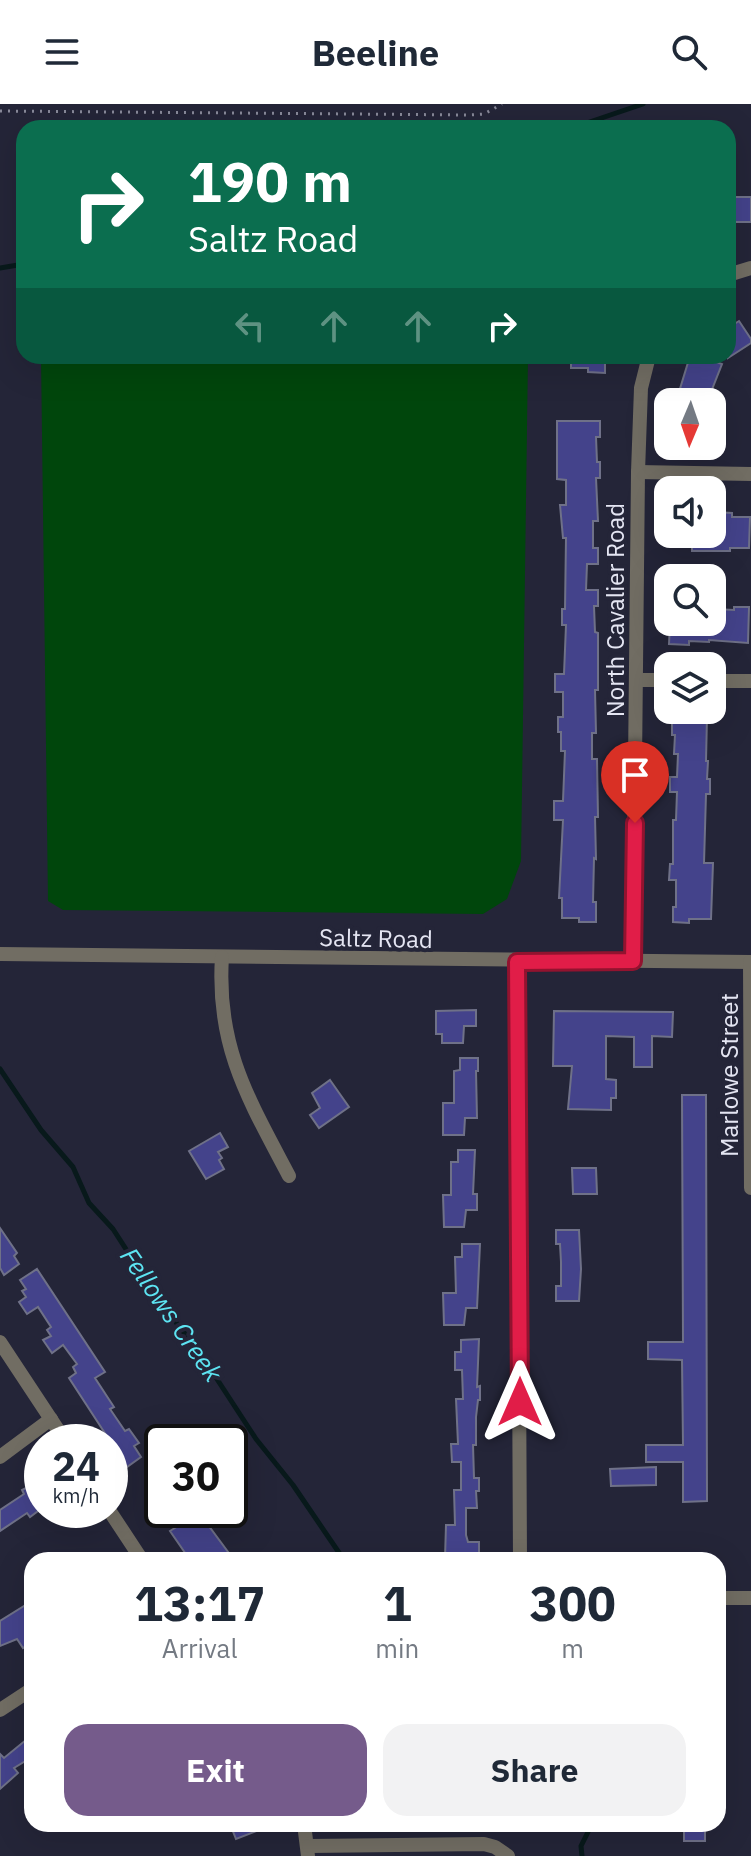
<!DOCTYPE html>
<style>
:root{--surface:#fff;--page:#f2f2f3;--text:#1f2937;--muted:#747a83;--accent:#755b8b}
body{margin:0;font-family:"IBM Plex Sans",sans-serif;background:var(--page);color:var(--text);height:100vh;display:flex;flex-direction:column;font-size:30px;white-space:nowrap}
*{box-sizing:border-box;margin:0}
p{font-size:26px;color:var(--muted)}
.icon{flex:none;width:44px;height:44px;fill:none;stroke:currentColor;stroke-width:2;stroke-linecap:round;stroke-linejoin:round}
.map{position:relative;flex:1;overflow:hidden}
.sheet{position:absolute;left:24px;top:1448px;width:702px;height:280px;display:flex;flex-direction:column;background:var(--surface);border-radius:24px;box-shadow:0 8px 32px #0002}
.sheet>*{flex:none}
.top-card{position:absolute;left:16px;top:16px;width:720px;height:244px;border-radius:24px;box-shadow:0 8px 32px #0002;background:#0b6e4f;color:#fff;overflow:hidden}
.needle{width:52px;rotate:182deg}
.controls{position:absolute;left:654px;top:284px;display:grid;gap:16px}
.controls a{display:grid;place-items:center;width:72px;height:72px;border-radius:16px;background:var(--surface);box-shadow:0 8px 32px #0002;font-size:40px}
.speed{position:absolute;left:24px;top:1320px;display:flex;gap:16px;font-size:40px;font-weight:700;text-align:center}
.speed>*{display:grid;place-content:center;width:104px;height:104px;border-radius:50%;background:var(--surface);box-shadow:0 8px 32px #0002;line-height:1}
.speed small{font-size:20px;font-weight:400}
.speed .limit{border:4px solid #111;border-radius:12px;background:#fff;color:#111}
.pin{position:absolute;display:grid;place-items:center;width:68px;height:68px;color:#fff;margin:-82px -34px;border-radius:50% 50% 50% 0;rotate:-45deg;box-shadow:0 0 8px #0007}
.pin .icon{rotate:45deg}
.me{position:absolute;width:88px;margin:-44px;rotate:0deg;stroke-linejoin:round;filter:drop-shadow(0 0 6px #0008)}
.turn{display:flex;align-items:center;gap:28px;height:168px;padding:0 40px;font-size:36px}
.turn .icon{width:104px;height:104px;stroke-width:2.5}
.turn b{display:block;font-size:56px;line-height:68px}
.lanes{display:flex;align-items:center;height:76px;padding:0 40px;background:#0003;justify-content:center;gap:40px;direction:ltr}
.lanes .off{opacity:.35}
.eta{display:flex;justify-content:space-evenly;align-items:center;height:136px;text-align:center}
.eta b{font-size:48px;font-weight:800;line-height:56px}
.button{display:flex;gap:16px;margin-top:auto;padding:16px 40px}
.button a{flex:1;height:92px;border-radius:24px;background:var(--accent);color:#fff;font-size:32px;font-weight:800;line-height:92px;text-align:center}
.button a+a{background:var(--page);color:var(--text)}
header{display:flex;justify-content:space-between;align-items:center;height:104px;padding:0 40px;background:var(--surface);font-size:36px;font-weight:800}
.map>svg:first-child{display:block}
</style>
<header><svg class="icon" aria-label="menu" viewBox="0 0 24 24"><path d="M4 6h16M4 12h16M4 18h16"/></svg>Beeline<svg class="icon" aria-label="search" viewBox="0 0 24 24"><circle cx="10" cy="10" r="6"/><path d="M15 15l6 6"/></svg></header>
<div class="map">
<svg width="751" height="1752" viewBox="0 0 751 1752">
<rect width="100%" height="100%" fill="#242538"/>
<path fill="#00460c" d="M41 252H528L521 757 507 795 483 810 63 806 48 797Z"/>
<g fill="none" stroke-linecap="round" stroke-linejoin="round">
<g stroke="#08191b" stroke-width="5">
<path d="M572 24 643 0"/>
<path d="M0 164 24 160"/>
<path d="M0 965 41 1026 73 1063 89 1099 113 1125 160 1198 200 1249 256 1335 293 1381 344 1456"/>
<path d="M582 1752 581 1742 592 1720"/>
</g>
</g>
<g fill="#44438b" stroke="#6f7188" stroke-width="2">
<path d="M732 93H751V118H731Z"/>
<path d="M739 217 751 235V239L728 254V224Z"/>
<path d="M571 252H605V269L588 268V264H571Z"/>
<path d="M690 252H700L722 260 707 298H679V288Z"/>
<path d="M557 317H600V333H596L597 358H600V374H596L598 417H593V444H598V460H587L586 486H598V502H594L595 528 598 529V586H595L596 629H592V655H597L598 713H595L596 755 594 754 593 798H596V818H579V814H562V794H559L563 716H554V697H563L565 647H561V628H558V613H563V588H555V570H564L566 521H562V505H565L566 434H563L560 401H566V376L557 375Z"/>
<path d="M715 408 732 409V413H750L749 444H730V447H692V430H715Z"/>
<path d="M734 503H749L748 539 709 536V538L689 537V541L669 540 670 520H674V518H716V505L734 506Z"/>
<path d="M672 612 707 613 706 657H708L707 675H710V690H706L704 759H713L711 815H689V819L673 818V803H676V776H669L670 760H673V716H676L677 688H670V673H677L678 650H674L675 631H672Z"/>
<path d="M476 906V922H464L463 939H442V930H436V907Z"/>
<path d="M554 907 673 908 672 933 652 932V963H634V933L606 932V975L616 976V994H611V1006L568 1005 572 962H553Z"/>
<path d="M460 954H478V967H476L477 1014H465L464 1031H443V999H454V967L460 966Z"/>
<path d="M330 976 349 1003 319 1024 310 1011 320 1004 312 989Z"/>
<path d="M682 991H706L707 1397 683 1398V1358H646V1341H683L682 1256 648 1255V1238H683Z"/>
<path d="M220 1029 228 1043 218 1048 222 1054 219 1056 224 1065 206 1075 189 1047Z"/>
<path d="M458 1046H475L473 1090H477V1106H466L464 1123H444L443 1091H451V1058H458Z"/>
<path d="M572 1064H596L597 1090H573Z"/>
<path d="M0 1124 17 1149 14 1152 19 1160 4 1171 0 1164Z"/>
<path d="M556 1126H579L581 1165 579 1197H556V1182H561V1158L560 1140H556Z"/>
<path d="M462 1140H480L477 1204H466L464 1221H444L443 1189H456L455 1153H462Z"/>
<path d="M37 1165 105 1268 95 1274 114 1303 110 1305 125 1327 129 1325 139 1339 134 1342 141 1353 127 1363 69 1274 76 1269 73 1263 77 1260 63 1241 52 1249 43 1236 51 1232 47 1226 51 1223 38 1203 27 1210 19 1198 26 1193 22 1187 26 1185 20 1176Z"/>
<path d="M479 1235 477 1283 480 1282V1296H478L476 1313V1341H473L474 1374H479V1387H476L477 1404H466V1431L468 1438H479V1454H445L446 1421H455L454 1386H461V1358H452L451 1340H458L456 1295H463L462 1266H455V1248H461V1236Z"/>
<path d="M162 1357V1395L154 1400 146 1388 158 1380 148 1366Z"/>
<path d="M656 1363V1381L611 1382 610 1365Z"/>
<path d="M42 1376V1404L30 1413 27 1409 0 1427V1406L24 1390 22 1386Z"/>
<path d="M173 1406H197L234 1456H190L170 1427 178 1422 174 1417 179 1414Z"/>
<path d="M32 1497V1538L23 1544 17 1535 0 1542V1517Z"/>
<path d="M32 1631V1653L14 1664 18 1669 0 1685V1650L4 1654Z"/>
<path d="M230 1720H272V1721L236 1735Z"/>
<rect x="684" y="1720" width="21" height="17"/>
</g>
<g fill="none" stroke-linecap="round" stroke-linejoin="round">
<path stroke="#888999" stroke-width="3" stroke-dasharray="2 6" stroke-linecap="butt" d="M0 7 470 11 484 10 502 0"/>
<g stroke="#716d63" stroke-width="14">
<path d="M728 171 751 164"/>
<path d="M638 368 751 370"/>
<path d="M637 576H668"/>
<path d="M712 577H751"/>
<path d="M0 850 751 858"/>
<path d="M222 853C216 943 249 996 289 1072"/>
<path d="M633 857 638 368 641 284 649 252"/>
<path d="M517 858 520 1456"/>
<path d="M750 858 751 1084"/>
<path d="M0 1238 66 1338"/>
<path d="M0 1353 51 1315"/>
<path d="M109 1406 142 1456"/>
<path d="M718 1494H751"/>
<path d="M0 1606 32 1585"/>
<path d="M304 1720 308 1752"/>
<path d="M309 1742 484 1740 495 1743 508 1752"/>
</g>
</g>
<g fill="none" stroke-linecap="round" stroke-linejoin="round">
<defs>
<path id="route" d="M520 1298 517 858 633 857 635 719"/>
</defs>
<use href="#route" stroke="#92132f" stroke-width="20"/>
<use href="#route" stroke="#e11d48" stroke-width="14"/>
</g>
<g text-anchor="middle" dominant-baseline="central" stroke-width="8" stroke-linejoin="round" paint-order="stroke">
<g font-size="24" fill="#e4e5f2" stroke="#242538">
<text transform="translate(615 506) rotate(-90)">North Cavalier Road</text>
<text transform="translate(376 834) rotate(1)">Saltz Road</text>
<text transform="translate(729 971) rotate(-90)">Marlowe Street</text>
</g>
<g font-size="26" font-style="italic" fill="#5de4f2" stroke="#242538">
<text transform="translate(172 1210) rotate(55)">Fellows Creek</text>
</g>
</g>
</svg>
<div class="controls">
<a><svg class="needle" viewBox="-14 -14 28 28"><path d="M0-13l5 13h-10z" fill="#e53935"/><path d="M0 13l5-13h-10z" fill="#747a83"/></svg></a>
<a><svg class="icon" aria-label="sound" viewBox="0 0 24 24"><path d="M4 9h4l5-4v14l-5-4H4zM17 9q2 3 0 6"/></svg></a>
<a><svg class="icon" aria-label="search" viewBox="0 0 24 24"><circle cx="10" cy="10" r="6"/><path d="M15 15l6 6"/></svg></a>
<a><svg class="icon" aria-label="layers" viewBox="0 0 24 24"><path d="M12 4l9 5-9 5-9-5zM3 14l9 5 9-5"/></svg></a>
</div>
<div class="speed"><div>24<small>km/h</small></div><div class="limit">30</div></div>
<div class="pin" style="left:635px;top:719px;background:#d93025"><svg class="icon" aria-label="arrive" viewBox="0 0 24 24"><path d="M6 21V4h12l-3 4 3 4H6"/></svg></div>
<svg class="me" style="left:520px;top:1298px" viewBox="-20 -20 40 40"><path d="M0-17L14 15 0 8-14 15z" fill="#e11d48" stroke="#fff" stroke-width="4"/></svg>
<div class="top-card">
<div class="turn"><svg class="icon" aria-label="right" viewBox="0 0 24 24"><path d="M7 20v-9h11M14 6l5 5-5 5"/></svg><div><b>190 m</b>Saltz Road</div></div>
<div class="lanes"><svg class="icon off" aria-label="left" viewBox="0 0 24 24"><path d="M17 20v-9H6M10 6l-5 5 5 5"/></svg><svg class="icon off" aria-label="ahead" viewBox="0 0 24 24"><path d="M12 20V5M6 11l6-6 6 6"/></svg><svg class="icon off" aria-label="ahead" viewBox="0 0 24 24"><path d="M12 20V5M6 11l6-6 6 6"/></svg><svg class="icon" aria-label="right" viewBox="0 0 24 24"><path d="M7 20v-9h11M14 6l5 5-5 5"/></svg></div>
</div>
<section class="sheet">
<div class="eta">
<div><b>13:17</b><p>Arrival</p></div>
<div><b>1</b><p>min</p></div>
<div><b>300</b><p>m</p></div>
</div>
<div class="button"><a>Exit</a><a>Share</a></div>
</section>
</div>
